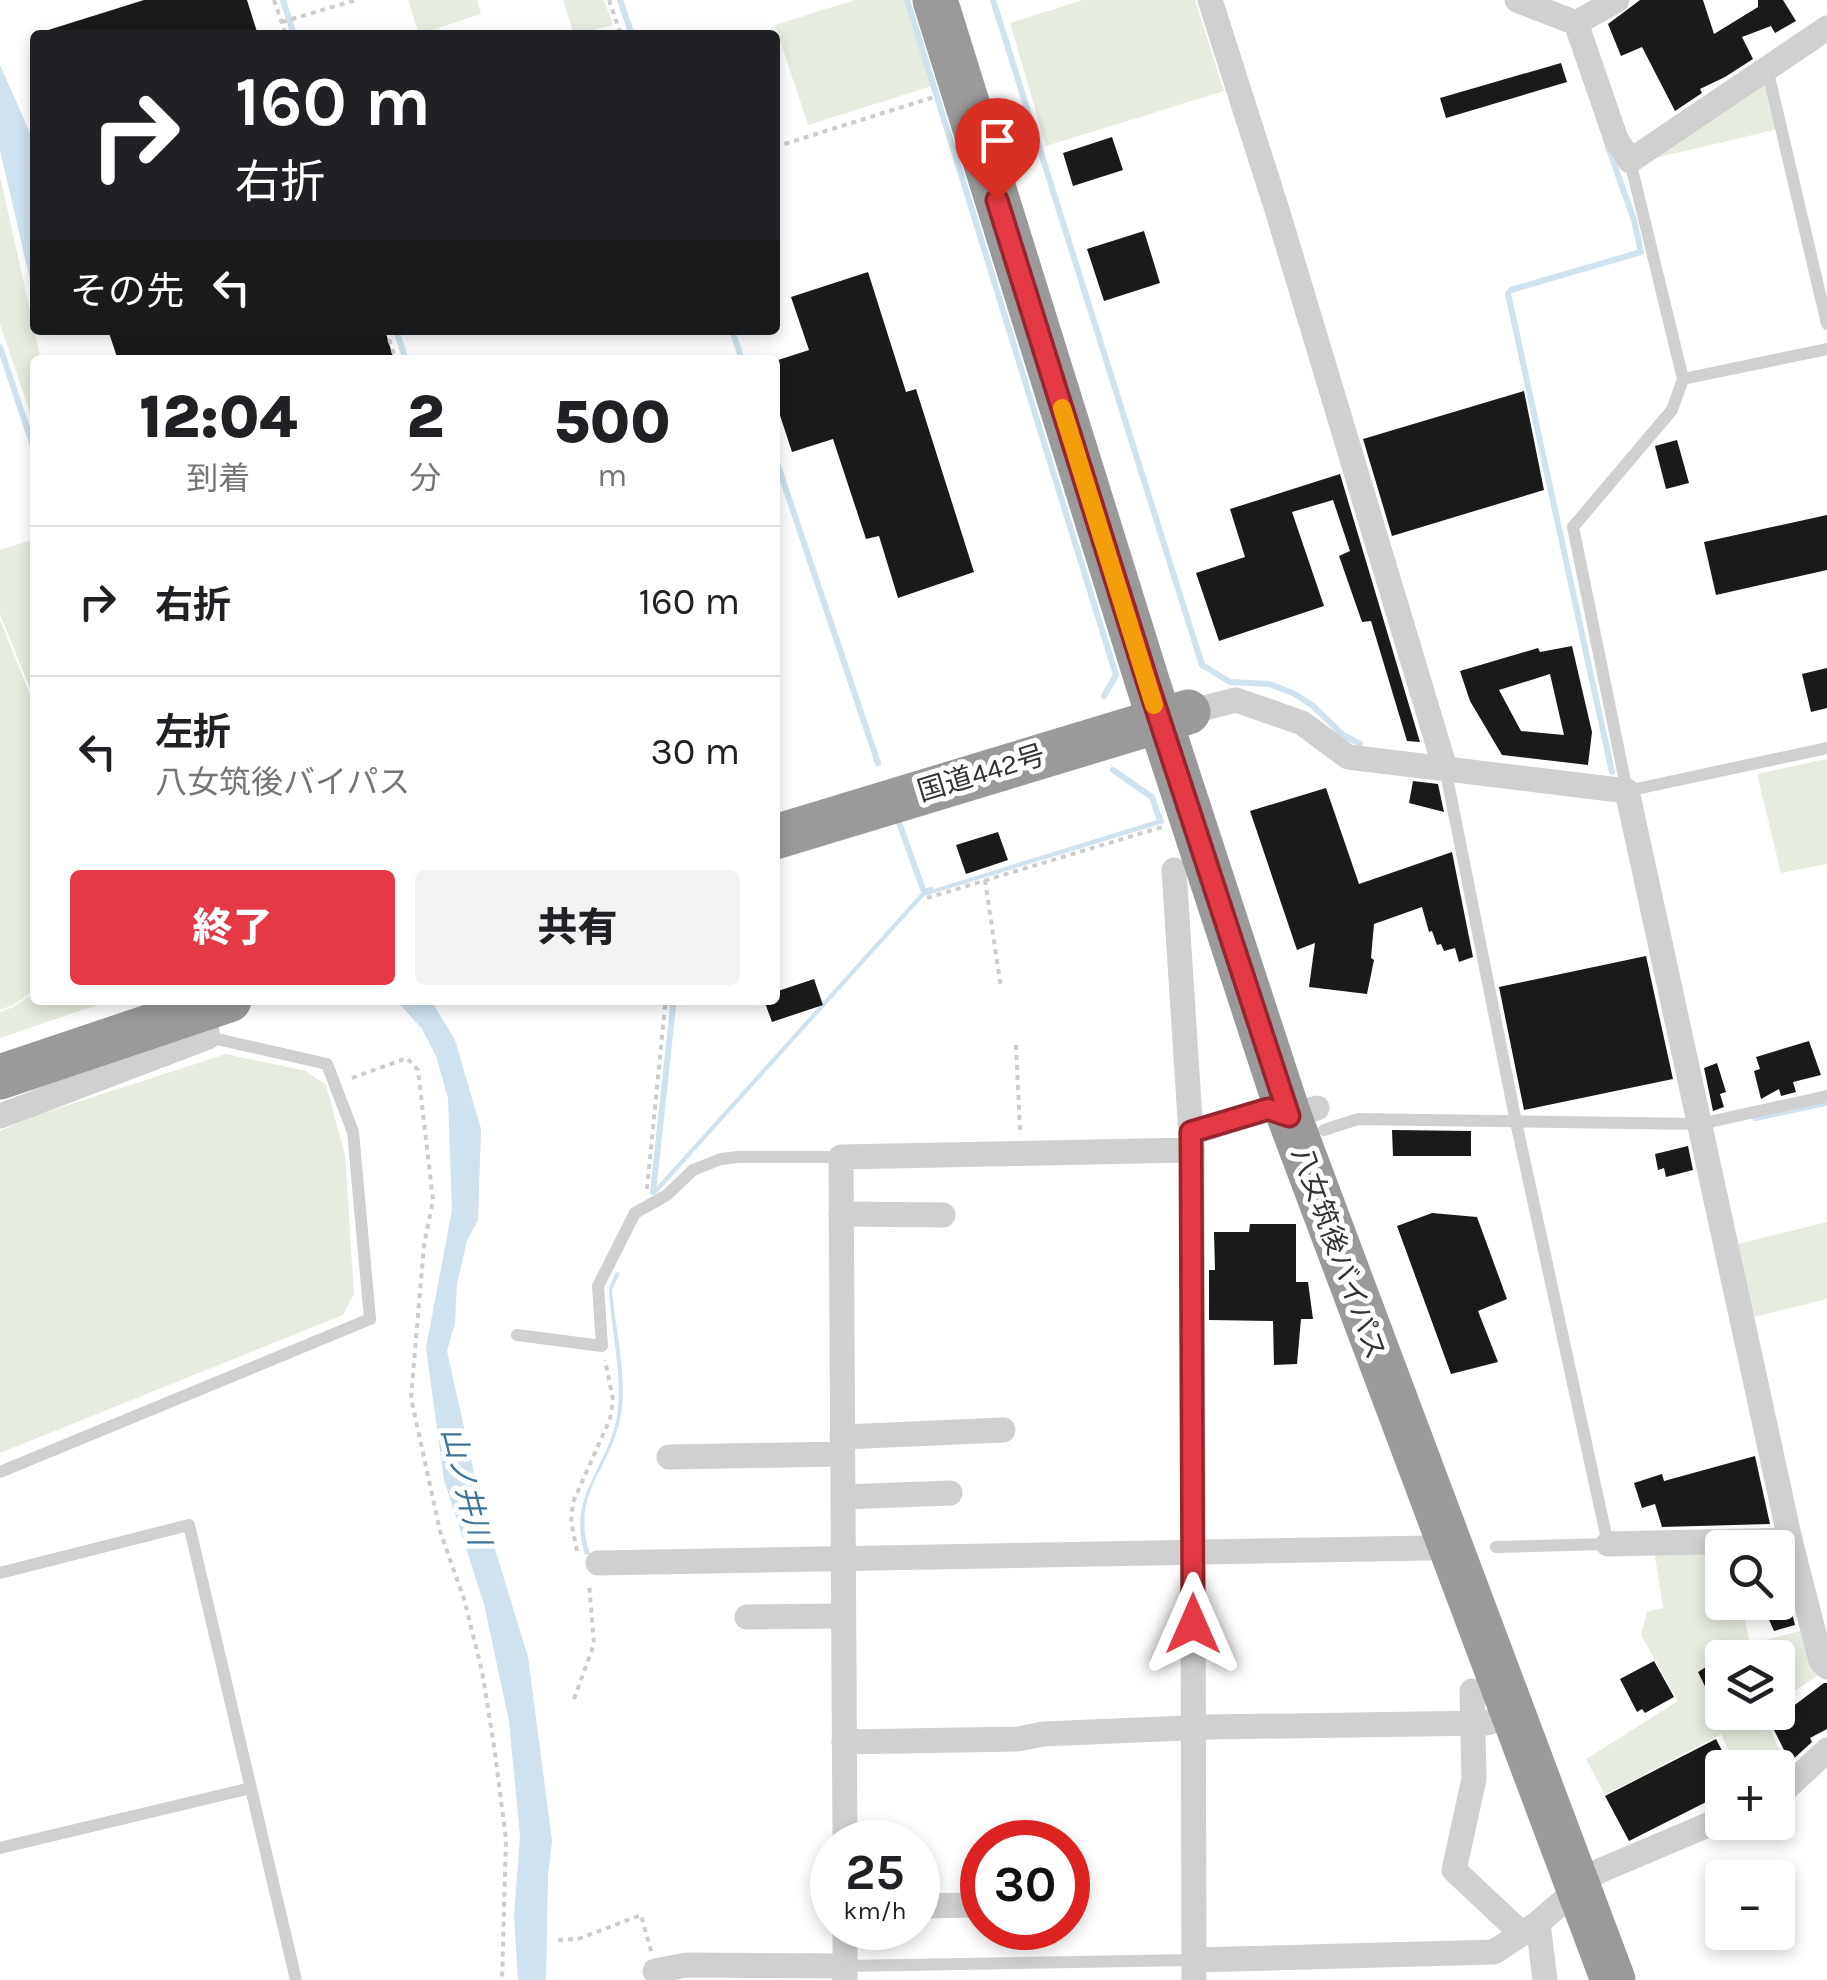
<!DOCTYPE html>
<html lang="ja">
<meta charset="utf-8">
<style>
:root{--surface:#fff;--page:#f2f2f2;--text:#202124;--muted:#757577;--line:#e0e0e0;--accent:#e63946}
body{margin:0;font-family:Karla,"Noto Sans JP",sans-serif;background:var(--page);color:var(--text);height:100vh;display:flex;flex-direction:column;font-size:38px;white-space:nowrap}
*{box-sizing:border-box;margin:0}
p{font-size:32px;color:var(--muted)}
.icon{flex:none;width:55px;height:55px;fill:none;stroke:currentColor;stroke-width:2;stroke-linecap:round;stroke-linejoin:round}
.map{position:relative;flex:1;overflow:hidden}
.sheet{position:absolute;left:30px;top:355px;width:750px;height:650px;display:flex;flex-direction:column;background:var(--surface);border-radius:10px;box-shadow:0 5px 15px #0003}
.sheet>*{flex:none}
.guide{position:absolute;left:30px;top:30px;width:750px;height:305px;border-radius:10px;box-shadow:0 5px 15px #0003;background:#202124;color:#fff;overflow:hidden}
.fabs{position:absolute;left:1705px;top:1530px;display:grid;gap:20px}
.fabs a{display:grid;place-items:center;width:90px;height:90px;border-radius:10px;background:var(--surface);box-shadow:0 5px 15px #0003;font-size:50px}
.speed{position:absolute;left:810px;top:1820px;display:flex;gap:20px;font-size:50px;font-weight:700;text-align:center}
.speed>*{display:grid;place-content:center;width:130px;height:130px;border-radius:50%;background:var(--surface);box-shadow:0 5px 15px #0003;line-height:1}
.speed small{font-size:25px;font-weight:400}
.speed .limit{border:15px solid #d22;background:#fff;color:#111}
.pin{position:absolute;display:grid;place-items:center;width:85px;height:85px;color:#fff;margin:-102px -42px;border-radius:50% 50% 50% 0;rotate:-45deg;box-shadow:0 0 10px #0007}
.pin .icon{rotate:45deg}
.me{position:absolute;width:110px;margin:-55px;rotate:0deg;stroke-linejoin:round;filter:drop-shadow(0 0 8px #0008)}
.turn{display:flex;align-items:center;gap:35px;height:210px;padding:0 40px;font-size:45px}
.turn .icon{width:130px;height:130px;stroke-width:2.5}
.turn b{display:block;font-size:70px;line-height:85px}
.then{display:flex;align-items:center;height:95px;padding:0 40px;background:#0003;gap:20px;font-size:38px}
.eta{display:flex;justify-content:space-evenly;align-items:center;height:170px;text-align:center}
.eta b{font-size:60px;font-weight:800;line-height:70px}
.button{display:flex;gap:20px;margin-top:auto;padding:20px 40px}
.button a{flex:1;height:115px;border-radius:10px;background:var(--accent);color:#fff;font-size:40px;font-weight:800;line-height:115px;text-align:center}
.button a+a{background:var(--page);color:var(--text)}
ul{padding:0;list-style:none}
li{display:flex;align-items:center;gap:30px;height:150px;padding:0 40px;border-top:2px solid var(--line)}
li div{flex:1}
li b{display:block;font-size:38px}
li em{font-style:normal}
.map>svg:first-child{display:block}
</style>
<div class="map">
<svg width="1827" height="1980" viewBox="0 0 1827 1980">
<rect width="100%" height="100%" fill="#fff"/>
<g fill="#e6ecdf">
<path d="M408 0H477L481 14 419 34Z"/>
<path d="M563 0H604L613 25 574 35Z"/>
<path d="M855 0H904L932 86 808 125 775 25Z"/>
<path d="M1083 0H1195L1224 91 1046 146 1010 23Z"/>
<path d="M1766 75 1778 129 1634 163Z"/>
<path d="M0 176 41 360H35V427L0 324Z"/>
<path d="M35 539V701L0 614V550Z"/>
<path d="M0 620 35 707V990L13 1005 0 1010Z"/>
<path d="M1827 759V864L1781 873 1757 774Z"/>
<path d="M35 992V1000H112L0 1038V1012L13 1007Z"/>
<path d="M226 1054 306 1071 326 1085 345 1155 354 1294 343 1315 0 1453V1131L34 1116Z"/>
<path d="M1827 1222V1299L1750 1318 1734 1245Z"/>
<path d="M1654 1550H1722V1602L1760 1603V1616L1745 1621 1750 1644 1804 1630 1817 1676 1778 1702V1658H1722V1712L1763 1713 1790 1773 1778 1781V1768L1736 1767 1721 1734 1605 1795 1586 1759 1678 1701 1641 1635 1647 1612 1663 1608Z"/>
</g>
<g fill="#cfe2ee">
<path d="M0 65 35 144V302L0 150Z"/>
<path d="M1157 813H1161L1164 823 924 896 655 1195 651 1193 921 893 1157 820Z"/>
<path d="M396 1000H431L455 1040 481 1129 478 1220 467 1241 457 1283 455 1323 447 1351 480 1500 528 1657 552 1841 548 1876 546 1980H518L514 1916 520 1836 509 1721 484 1604 444 1480 426 1348 452 1210 448 1098 436 1056 422 1029Z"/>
<path d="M616 1272 620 1273 612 1290C615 1324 626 1374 622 1406 617 1466 568 1489 590 1554L585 1555C567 1497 604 1474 616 1421 625 1382 610 1328 609 1287Z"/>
</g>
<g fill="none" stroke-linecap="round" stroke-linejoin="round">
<g stroke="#cfe2ee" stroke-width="6">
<path d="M283 0 294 35"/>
<path d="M620 0 632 35"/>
<path d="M907 0 1116 675 1104 696"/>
<path d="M993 0 1202 665 1230 682 1269 684 1293 693 1312 705 1343 735 1360 744"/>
<path d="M1608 147 1634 220 1641 252 1511 290 1508 294 1612 772"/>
<path d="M396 330 406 360"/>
<path d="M732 330 742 360"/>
<path d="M0 347 35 452"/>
<path d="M775 457 878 763"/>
<path d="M1113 770 1152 797 1159 818"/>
<path d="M898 820 924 892 931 890"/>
<path d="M1755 1118 1827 1103"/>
<path d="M653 1192 673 1007 671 1000"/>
</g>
</g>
<g fill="#1a1a1a" fill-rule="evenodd">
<path d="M144 0H247L258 35H46L45 31Z"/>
<path d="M1640 0H1703L1714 34 1758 7V0H1783L1796 21 1775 33 1771 26 1742 37 1753 59 1725 77 1700 89 1702 93 1675 111 1642 47 1621 56 1608 24Z"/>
<path d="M1561 63 1567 82 1446 118 1440 98Z"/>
<path d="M1112 137 1123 170 1073 186 1063 153Z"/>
<path d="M1144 231 1160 283 1104 301 1087 249Z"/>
<path d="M868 272 906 392 916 389 974 572 898 598 879 536 866 539 833 439 792 452 775 400V361L809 350 791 297Z"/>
<path d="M119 330H385L394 360H118L109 333Z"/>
<path d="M1524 391 1544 490 1392 536 1363 439Z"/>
<path d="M1677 440 1689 483 1666 489 1655 446Z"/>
<path d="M1340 474 1420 742 1407 741 1371 621 1362 622 1339 556 1350 551 1333 500 1292 512 1324 606 1219 641 1196 573 1245 557 1230 509Z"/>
<path d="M1827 515V570L1716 595 1704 542Z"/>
<path d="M1572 646 1592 732 1588 765 1502 755 1470 701 1460 671 1538 648 1540 652ZM1550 674 1564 735 1521 731 1499 690Z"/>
<path d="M1827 668V708L1811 712 1802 674Z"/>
<path d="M1413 781 1438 784 1444 812 1409 803Z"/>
<path d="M1326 788 1359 884 1452 852 1473 957 1459 962 1455 948 1444 951 1441 944 1437 945 1432 931 1429 932 1422 907 1374 924 1371 958 1374 960 1367 994 1309 987 1315 943 1297 950 1250 811Z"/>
<path d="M998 832 1008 860 966 874 956 845Z"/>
<path d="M1646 956 1673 1079 1524 1110 1499 987Z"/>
<path d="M814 979 823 1005 772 1022 764 1000H775V992Z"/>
<path d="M1809 1041 1821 1075 1793 1082 1796 1092 1781 1096 1779 1089 1761 1099 1754 1071 1760 1069 1756 1057Z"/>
<path d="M1717 1063 1726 1092 1720 1094 1724 1107 1713 1111 1704 1068Z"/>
<path d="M1392 1130 1471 1131V1156H1393Z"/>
<path d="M1688 1146 1693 1170 1666 1177 1664 1168 1658 1170 1655 1154Z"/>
<path d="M1432 1213 1477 1217 1507 1299 1478 1311 1498 1362 1451 1374 1397 1226Z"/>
<path d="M1250 1224H1296V1282H1308L1313 1319H1301L1297 1364 1274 1365 1273 1321 1209 1320V1270H1215L1214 1232H1249Z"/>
<path d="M1755 1456 1770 1524 1662 1527 1655 1504 1642 1508 1634 1483 1662 1474 1664 1481Z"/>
<path d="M1786 1590 1795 1625 1774 1631 1763 1606 1778 1602V1593Z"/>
<path d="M1722 1657V1721L1698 1672Z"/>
<path d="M1654 1661 1674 1697 1645 1713 1642 1709 1637 1712 1620 1679Z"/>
<path d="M1824 1683H1827V1729L1810 1738 1812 1742 1790 1762 1771 1724 1774 1723 1770 1712H1778V1708L1790 1703 1792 1707Z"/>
<path d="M1716 1739 1731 1768H1722V1794L1629 1841 1605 1796Z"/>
</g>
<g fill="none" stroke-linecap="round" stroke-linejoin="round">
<g stroke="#cdcdcd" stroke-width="4" stroke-dasharray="5 5" stroke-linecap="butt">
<path d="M274 0 286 35"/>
<path d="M609 0 621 35"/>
<path d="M282 22 356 0"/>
<path d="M609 35 620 31"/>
<path d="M775 147 934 97"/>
<path d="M386 330 396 360"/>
<path d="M985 880 1001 988"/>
<path d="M927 898 1162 827"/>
<path d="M1016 1045 1020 1130"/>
<path d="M352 1078 407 1058 418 1070 433 1200 424 1245 411 1398 440 1531 464 1599 482 1671 494 1746 506 1839 502 1980"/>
<path d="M647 1189 665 1006 663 1000"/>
<path d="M577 1551 571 1522 573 1502 610 1419 613 1400 605 1360"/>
<path d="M574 1699 594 1644 589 1583"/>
<path d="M558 1940 578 1939 641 1915 651 1951"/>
</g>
<g stroke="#d0d0d0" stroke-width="12">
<path d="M1767 68 1827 324"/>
<path d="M1630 161 1683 379 1672 410 1573 527 1627 791 1827 748"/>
<path d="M1683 379 1827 349"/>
<path d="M1445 768 1516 1122 1608 1544 1496 1547"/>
<path d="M1324 1130 1358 1119 1700 1124 1827 1096"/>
<path d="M517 1335 602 1346 598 1286 635 1213 667 1195 693 1170 721 1159 738 1157H841"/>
<path d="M0 1472 370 1319 353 1132 327 1064 208 1037"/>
<path d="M0 1573 189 1525 296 1980"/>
<path d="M0 1848 251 1788"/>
<path d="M845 1966 1194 1960"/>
</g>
<g stroke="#d0d0d0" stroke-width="25">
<path d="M1210 0 1278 213 1445 768"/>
<path d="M1517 0 1576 23 1616 139 1630 161 1827 28"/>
<path d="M1576 23 1617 0"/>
<path d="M1188 712 1236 700 1302 723 1348 757 1627 791 1790 1540 1821 1661 1827 1667"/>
<path d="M1174 870 1192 1150 1194 1980"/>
<path d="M0 1116 208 1037 202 1008"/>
<path d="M1191 1133 1268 1109 1289 1116 1317 1108"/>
<path d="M841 1214 943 1215"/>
<path d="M842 1437 1003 1430"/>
<path d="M669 1457 842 1454"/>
<path d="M843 1497 950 1493"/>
<path d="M1608 1544 1790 1540"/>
<path d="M598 1563 1429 1548"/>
<path d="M747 1617 843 1616"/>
<path d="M1472 1691 1474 1779 1454 1870 1522 1934"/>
<path d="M844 1742 1018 1739 1043 1734 1210 1727 1487 1723 1513 1713"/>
<path d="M1778 1796 1827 1750"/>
<path d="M845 1842 841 1157 1192 1150"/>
<path d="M918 1906 976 1905"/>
<path d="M1538 1923 1545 1980"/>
<path d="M1194 1960 1494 1952 1538 1923 1597 1872 1722 1819"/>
<path d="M655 1971 686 1965 845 1966"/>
<path d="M845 1980V1928"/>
</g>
<g stroke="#9a9a9a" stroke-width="45">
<path d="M935 0 1148 684 1289 1116 1613 1980"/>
<path d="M775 837 1188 712"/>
<path d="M0 1077 229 1000"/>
</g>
</g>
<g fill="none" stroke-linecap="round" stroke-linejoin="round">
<defs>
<path id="route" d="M997 200 1148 684 1289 1116 1268 1109 1191 1132 1193 1624"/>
</defs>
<use href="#route" stroke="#96252e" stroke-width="25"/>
<use href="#route" stroke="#e63946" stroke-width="18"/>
<path stroke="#f59e0b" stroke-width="18" d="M1062 408 1154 705"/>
</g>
<g text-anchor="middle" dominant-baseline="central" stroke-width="10" stroke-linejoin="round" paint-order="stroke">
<g font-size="28" fill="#333" stroke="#fff">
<text transform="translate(981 773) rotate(-17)">国道442号</text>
<text transform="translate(1339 1253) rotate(70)">八女筑後バイパス</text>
</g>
<g font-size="30" font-style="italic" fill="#3f7597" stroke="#fff">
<text transform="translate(466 1486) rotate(76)">山ノ井川</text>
</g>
</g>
</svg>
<div class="fabs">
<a><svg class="icon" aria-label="search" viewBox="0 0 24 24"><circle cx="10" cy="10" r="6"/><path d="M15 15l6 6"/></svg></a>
<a><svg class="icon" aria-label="layers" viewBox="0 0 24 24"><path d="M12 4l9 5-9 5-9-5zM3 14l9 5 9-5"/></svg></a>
<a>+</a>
<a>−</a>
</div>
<div class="speed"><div>25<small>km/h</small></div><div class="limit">30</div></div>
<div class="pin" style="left:997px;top:200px;background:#d93025"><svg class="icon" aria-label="arrive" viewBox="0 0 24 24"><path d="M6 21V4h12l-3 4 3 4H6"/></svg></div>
<svg class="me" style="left:1193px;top:1624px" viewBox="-20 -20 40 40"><path d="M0-17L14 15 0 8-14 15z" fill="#e63946" stroke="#fff" stroke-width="4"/></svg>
<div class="guide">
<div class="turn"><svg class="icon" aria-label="right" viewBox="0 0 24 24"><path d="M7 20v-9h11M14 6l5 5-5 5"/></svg><div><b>160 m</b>右折</div></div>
<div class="then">その先<svg class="icon" aria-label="left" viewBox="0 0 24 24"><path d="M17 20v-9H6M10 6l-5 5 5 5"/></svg></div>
</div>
<section class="sheet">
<div class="eta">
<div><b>12:04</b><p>到着</p></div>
<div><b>2</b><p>分</p></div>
<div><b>500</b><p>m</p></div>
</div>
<ul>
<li><svg class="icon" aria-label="right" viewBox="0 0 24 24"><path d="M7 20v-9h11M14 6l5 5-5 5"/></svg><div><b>右折</b></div><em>160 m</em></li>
<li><svg class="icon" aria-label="left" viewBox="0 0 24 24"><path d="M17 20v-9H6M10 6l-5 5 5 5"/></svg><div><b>左折</b><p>八女筑後バイパス</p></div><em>30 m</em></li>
</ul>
<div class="button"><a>終了</a><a>共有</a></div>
</section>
</div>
